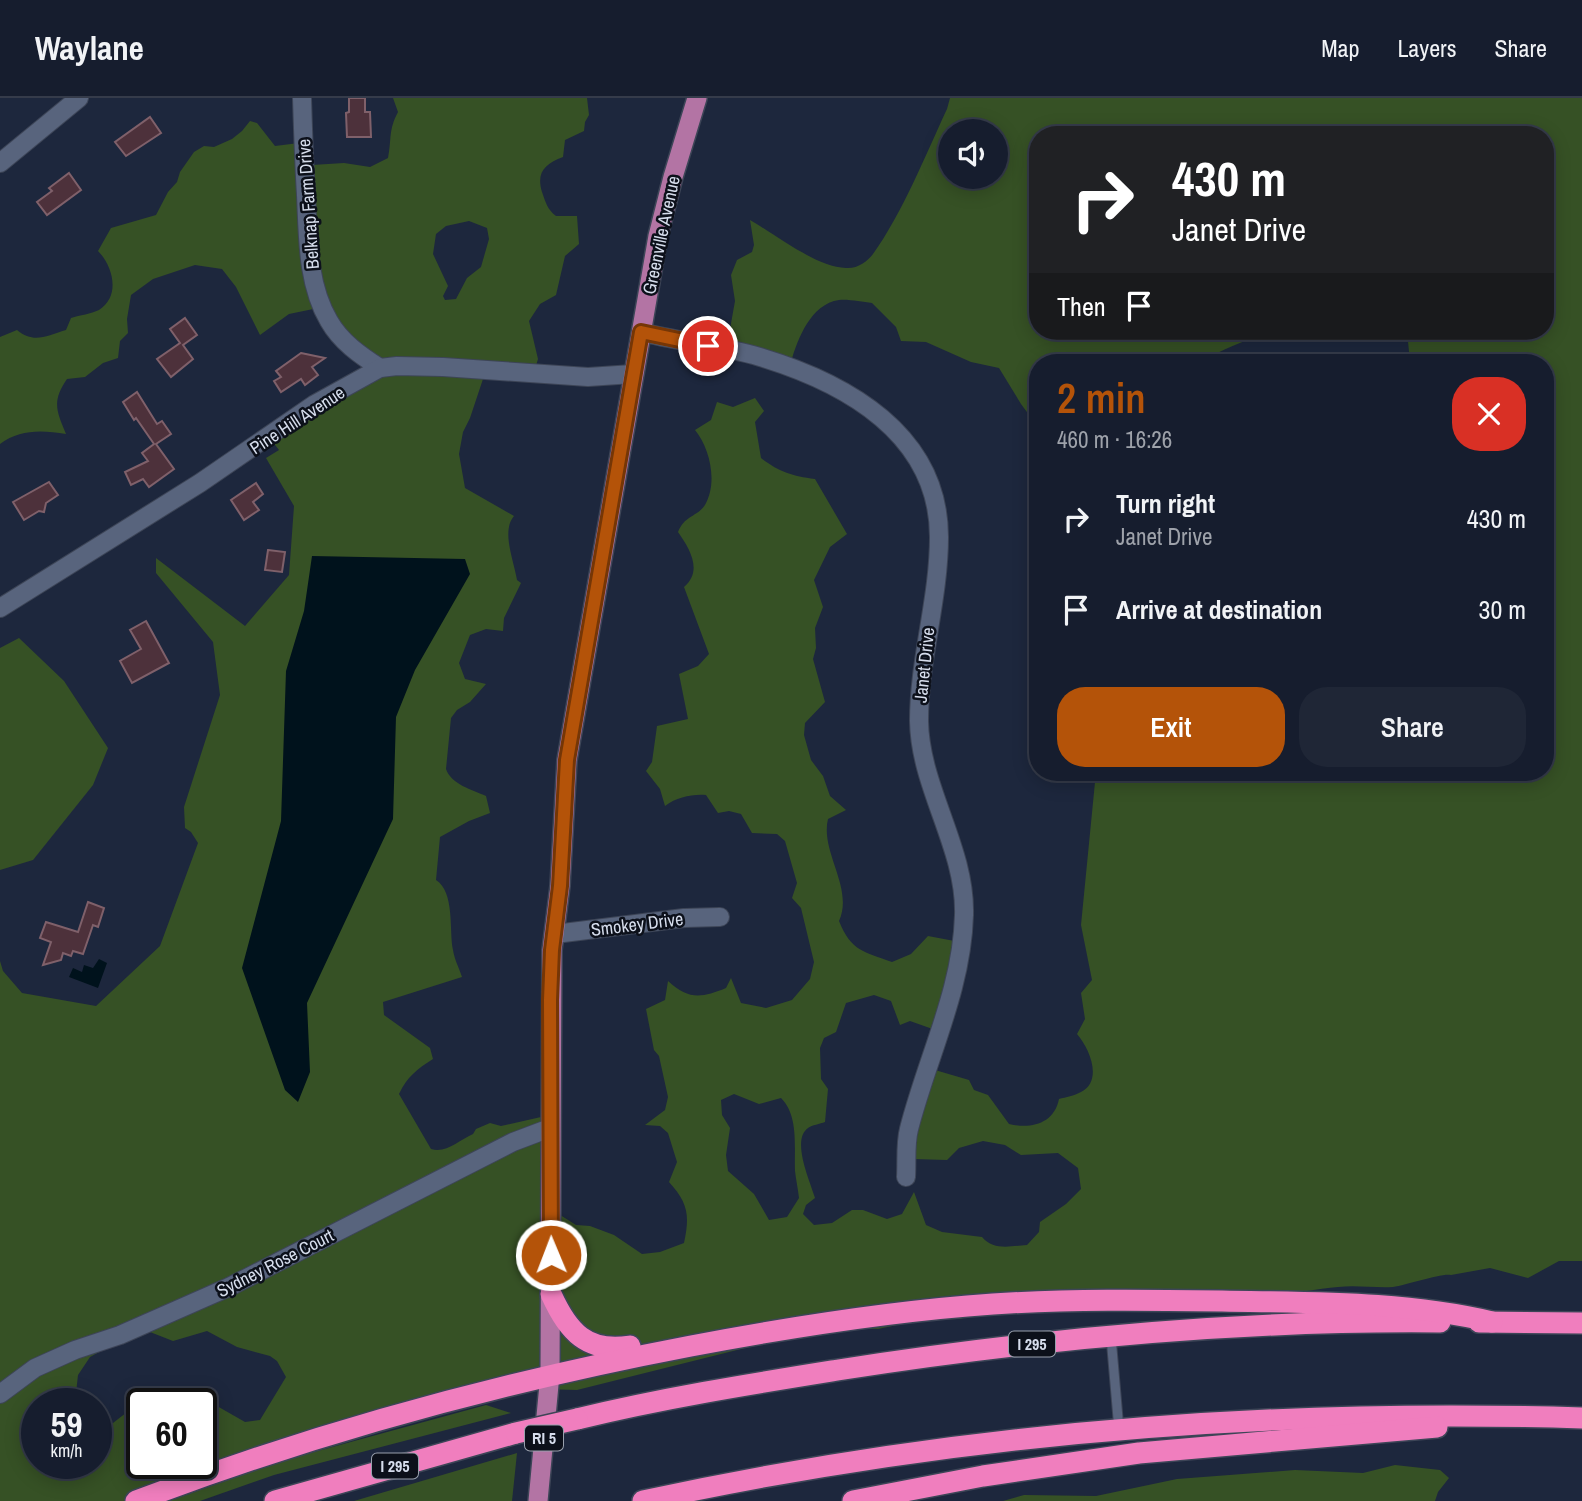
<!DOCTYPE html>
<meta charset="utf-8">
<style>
:root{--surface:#161d2e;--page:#1f2636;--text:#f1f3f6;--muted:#9ea2aa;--line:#353b4a;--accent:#b45309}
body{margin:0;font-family:"Archivo Narrow",sans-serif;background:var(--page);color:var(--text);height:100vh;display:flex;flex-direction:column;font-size:26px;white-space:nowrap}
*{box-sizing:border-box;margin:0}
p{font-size:23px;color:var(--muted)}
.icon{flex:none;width:38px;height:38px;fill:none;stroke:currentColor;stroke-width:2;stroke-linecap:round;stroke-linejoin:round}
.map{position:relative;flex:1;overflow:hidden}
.side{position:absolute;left:1029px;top:256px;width:525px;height:427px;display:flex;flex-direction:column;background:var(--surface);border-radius:28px;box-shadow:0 4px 18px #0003,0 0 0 2px var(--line)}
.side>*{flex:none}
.top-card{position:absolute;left:1029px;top:28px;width:525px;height:214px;border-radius:28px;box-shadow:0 4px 18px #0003,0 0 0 2px var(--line);background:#202124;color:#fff;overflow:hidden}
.fabs{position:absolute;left:938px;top:21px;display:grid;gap:14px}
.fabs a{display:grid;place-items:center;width:70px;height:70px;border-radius:50%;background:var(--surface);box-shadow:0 4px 18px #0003,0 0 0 2px var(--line);font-size:35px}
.speed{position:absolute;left:21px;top:1290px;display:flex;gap:14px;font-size:35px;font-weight:700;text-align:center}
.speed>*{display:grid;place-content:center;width:91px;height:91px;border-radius:50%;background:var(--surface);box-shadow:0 4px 18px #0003,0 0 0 2px var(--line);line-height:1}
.speed small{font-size:18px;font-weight:400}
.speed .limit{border:4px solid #111;border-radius:10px;background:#fff;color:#111}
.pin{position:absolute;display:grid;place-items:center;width:60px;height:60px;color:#fff;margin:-30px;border:4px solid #fff;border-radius:50%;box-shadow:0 2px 7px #0007}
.me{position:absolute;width:77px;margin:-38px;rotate:359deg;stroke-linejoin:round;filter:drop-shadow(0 0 5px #0008)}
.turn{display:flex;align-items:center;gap:24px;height:147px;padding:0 28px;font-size:32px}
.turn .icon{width:91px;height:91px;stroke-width:2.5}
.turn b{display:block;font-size:49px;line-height:60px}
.then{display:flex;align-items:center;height:66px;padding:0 28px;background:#0003;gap:14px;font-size:26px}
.round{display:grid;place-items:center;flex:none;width:74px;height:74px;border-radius:28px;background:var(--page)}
.overview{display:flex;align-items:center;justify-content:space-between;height:119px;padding:0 28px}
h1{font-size:42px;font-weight:600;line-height:52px;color:var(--accent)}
.button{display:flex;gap:14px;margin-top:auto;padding:14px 28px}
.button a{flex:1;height:80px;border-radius:28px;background:var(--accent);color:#fff;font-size:28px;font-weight:600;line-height:80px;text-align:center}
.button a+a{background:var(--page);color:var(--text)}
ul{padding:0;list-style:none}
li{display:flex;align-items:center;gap:21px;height:91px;padding:0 28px}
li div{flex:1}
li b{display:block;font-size:26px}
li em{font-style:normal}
header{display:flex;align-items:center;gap:42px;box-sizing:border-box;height:98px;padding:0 35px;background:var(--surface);border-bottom:2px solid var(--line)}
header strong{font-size:33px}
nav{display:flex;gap:38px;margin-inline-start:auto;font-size:24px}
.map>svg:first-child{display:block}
</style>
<header>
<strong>Waylane</strong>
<nav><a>Map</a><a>Layers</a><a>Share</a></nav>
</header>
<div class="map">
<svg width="1582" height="1403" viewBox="0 0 1582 1403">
<rect width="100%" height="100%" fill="#1d273d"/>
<g fill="#365125" fill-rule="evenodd">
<path d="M393 0H587L589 17 585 24 584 33 565 42 563 59C545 66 536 74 542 94 546 105 547 111 556 118H577L579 146 565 158 556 197 540 206 529 223 538 261 534 274 490 275 483 281 470 320 463 334 459 356 465 390 514 418C501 433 514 463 517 482L521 485 504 520 503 533 486 531 470 537 459 565 465 581 486 586 470 604 457 612 451 620 446 671C451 686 472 692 486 698L490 715 469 723 440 739 436 782C455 794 449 832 453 852 454 860 459 870 462 879L383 904 384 917 430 950 433 961C417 971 407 979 399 996L431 1051C446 1056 459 1042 473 1036L476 1031 490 1025 501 1028 541 1019 559 1020 557 1115 576 1127 590 1128 614 1137 642 1156 660 1154 684 1145C690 1117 688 1105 669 1084L677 1064 668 1035 660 1028 645 1027 665 1012 668 999 659 958 654 952 646 911 665 902 668 883C688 902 702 900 726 890L731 880 741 905 766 910 792 902 810 881 814 864 801 810 792 800 797 785 785 743 777 736 752 735 741 716 729 713 718 715 706 697C692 696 677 699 665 708L660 691 646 673 652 664 657 628 688 621 679 576 698 568 709 556 684 489C703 473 690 451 678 434 685 417 697 419 705 407 718 385 710 350 695 332L711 322 717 304 733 309 755 300 764 313 755 324 761 360C779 374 792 378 815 381L847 436 830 449 814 482 823 509 815 530 816 550 813 561 825 604 805 625 804 637 811 662 823 678 830 698 846 712 828 721C820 754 854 790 839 823 851 853 864 854 892 864L911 856 928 838 965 845 941 934 910 923 900 927 891 903 874 897 846 905 836 934 824 940 820 950 821 981 828 991 825 1024C820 1026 812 1027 808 1030 791 1042 810 1083 815 1100L806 1107 803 1116 814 1127 832 1125 852 1112H863L887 1121 902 1116 914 1094 926 1127 942 1134 982 1139C994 1153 1010 1148 1027 1147L1039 1134 1040 1124 1066 1106 1081 1091 1078 1070 1058 1055 1021 1057 1005 1047 983 1043 959 1050 947 1062 913 1061 914 1038 935 972 969 982 974 992 988 997 1009 1026C1031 1031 1054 1026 1059 1001 1066 999 1074 998 1081 994 1103 983 1090 951 1077 936L1085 921 1081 895 1092 882 1081 827 1096 674H1545V264H1410L1407 233H1545V37H1038V233H1265C1244 245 1222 250 1202 264H1038V329L1021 306 999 270 971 264 926 244 901 243 896 229 872 205C862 204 849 201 839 202 811 206 798 240 791 264L727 248 735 203 731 177 737 162 752 154 754 147 750 122C776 137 816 169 846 170 857 171 867 164 873 156 902 116 926 56 947 11L950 0H1582V1163H1559L1528 1180 1490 1170 1451 1177C1441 1175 1407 1187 1393 1189 1375 1190 1356 1187 1338 1189 1312 1191 1277 1200 1251 1197 1230 1194 1227 1189 1204 1194L981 1215 960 1221 921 1222 878 1231 813 1229 757 1247 577 1292 540 1291 484 1305 450 1309 409 1325 145 1403H0V863L3 873 22 895 96 908 160 848 198 745 191 734 185 730 184 709 220 597 213 544 156 475V460L245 528 289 477 294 408 266 360 279 352 272 343 373 269 323 209 289 216 260 237 236 189 222 171 195 167 153 181 131 197 127 221 128 235 120 243 118 260 103 265 85 279 67 281C52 303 56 312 66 336 42 332 20 331 0 346V239L17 232C34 246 46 238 66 232L71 220C80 217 91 216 99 212 121 198 113 168 98 153L111 130 156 117 168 94 177 84 180 74 194 54 204 48 214 49 232 41 242 33 250 23 257 25 275 48 307 44 312 67 344 65 370 69 388 60C392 40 388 33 398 14ZM950 33H996V79H950ZM469 123 487 130 489 141 481 169 467 180 456 201 445 202 443 198 448 188 433 156 436 136 446 128ZM734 996 759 1006 781 1000C799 1018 794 1049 795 1073 796 1082 798 1091 799 1100L787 1119 769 1122 754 1096 728 1073 726 1057 730 1030 722 1017 721 1002ZM207 1233 237 1249 270 1258 277 1263 286 1279 260 1322 245 1324 217 1308 201 1317V1365H142V1319L131 1311 113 1325 96 1323V1365H37V1306L80 1305 76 1295 78 1277 90 1259 132 1236 150 1234 173 1243Z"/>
<path d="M19 540 64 583 108 650 93 687 33 762 0 772V550Z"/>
<path d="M486 1307 511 1315 274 1377 200 1403H169L281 1363Z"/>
<path d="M517 1355 512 1403H354Z"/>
<path d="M1395 1367 1440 1372 1449 1380 1438 1394 1435 1403H1003L1024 1397 1096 1398 1177 1381 1295 1372 1363 1375Z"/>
</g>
<g fill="#00121c">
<path d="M312 458 465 461 470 476 415 572 396 619 393 721 307 905 310 974 298 1004 285 992 242 870 281 723 286 573 304 513Z"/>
<path d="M99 861 107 865 98 890 69 879 73 870 82 874 84 867 93 870Z"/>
</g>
<g fill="#4d313b" stroke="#7f606a" stroke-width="2">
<path d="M349 0H365V14H370L371 39H347L346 15 349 14Z"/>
<path d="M150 19 161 35 126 58 115 44Z"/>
<path d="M69 75 81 92 47 117 37 104 52 93 49 90Z"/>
<path d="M185 220 197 237 183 247 193 261 171 279 157 261 180 245 170 231Z"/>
<path d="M301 255 325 260 312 269 318 277 305 287 301 281 281 294 274 283 281 279 276 273Z"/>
<path d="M137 294 157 326 162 323 171 336 156 346 174 371 149 389 143 381 131 387 125 374 148 363 142 355 154 346 136 320 134 322 123 304Z"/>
<path d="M49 384 58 397 46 405 44 414 39 413 24 422 13 404Z"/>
<path d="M256 385 263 396 253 404 259 412 244 422 231 402Z"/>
<path d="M268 452 285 454 282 474 265 472Z"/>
<path d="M146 523 169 565 132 585 120 563 141 551 130 532Z"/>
<path d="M88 804 104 810 98 829 93 827 83 856 73 853 71 858 63 855 61 862 43 867 51 844 40 840 46 824 78 834Z"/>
</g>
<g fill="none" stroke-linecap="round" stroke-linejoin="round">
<defs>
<path id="service" d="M1111 1239 1119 1332"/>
<g id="minor">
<path d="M302 0C303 32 304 65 306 97 308 139 307 186 329 223 341 244 360 257 380 270"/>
<path d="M0 65 79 0"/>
<path d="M641 234C680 244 721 247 760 259 846 285 939 336 939 439 939 501 919 561 919 623 920 690 966 750 964 817 962 892 927 960 909 1031 905 1046 907 1064 906 1079"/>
<path d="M0 510 200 385 315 306 380 270 397 268 443 269 588 279 633 276"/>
<path d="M555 836 684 820 720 819"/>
<path d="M0 1296 35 1270 75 1252 120 1237 229 1189 513 1044 550 1030"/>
</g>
<path id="primary" d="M538 1403 550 1276 552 852 560 788 567 662 658 138 673 79 697 0"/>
<g id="motorway">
<path d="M551 1196C568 1234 587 1255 630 1248"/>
<path d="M1479 1224 1582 1225"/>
<path d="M577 1321C663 1300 751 1286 838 1272 1036 1241 1239 1222 1440 1224"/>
<path d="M136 1403C315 1335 502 1284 691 1248 791 1229 891 1213 993 1206 1070 1201 1146 1202 1222 1203 1313 1205 1403 1203 1492 1224"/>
<path d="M275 1403 516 1335"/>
<path d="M643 1403C951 1336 1267 1310 1582 1320"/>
<path d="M853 1403 983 1378 1139 1355 1437 1329"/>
</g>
</defs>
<use href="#service" stroke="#3d4557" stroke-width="11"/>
<use href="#minor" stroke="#3d4557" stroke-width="20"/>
<use href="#primary" stroke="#3d4557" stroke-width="22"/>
<use href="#motorway" stroke="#3d4557" stroke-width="24"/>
<use href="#service" stroke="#58647d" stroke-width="9"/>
<use href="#minor" stroke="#58647d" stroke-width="18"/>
<use href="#primary" stroke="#b374a4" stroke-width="19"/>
<use href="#motorway" stroke="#f07ebe" stroke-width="21"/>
<defs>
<path id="motorway-bridge" d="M516 1335 577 1321"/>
</defs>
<use href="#motorway-bridge" stroke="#3d4557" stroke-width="24" stroke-linecap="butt"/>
<use href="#motorway-bridge" stroke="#f07ebe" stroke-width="21"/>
</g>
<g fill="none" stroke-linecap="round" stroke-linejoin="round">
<defs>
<path id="route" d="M551 1157 550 902 552 852 560 788 567 662 641 234 708 248"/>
</defs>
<use href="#route" stroke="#753606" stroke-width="18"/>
<use href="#route" stroke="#b45309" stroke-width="12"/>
</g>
<g text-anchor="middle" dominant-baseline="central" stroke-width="5" stroke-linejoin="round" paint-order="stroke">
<g fill="#0c101a" stroke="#99a0ad" stroke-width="2">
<rect x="1009" y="1233.5" width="46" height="25" rx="5"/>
<rect x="525" y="1327.5" width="38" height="25" rx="5"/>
<rect x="372" y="1355.5" width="46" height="25" rx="5"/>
</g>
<g font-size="16" font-weight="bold" fill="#d6ddec">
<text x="1032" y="1246">I 295</text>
<text x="544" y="1340">RI 5</text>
<text x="395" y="1368">I 295</text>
</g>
<g font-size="18" fill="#d6ddec" stroke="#0c101a">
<text transform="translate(308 106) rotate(-94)">Belknap Farm Drive</text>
<text transform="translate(661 137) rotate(-78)">Greenville Avenue</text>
<text transform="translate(297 322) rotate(-33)">Pine Hill Avenue</text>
<text transform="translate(924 567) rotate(-84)">Janet Drive</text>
<text transform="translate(637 826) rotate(-7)">Smokey Drive</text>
<text transform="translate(275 1165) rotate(-27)">Sydney Rose Court</text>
</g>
</g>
</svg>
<div class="fabs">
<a><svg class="icon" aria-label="sound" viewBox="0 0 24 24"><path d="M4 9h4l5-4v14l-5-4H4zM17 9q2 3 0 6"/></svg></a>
</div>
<div class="speed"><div>59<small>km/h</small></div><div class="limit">60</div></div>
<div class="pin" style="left:708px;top:248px;background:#d93025"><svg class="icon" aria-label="arrive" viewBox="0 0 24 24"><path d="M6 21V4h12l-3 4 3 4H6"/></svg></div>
<svg class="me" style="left:551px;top:1157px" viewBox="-20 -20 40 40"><circle r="17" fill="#b45309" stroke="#fff" stroke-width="3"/><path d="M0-11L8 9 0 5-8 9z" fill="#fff"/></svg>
<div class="top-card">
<div class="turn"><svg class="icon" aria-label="right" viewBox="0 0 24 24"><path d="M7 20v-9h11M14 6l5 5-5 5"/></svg><div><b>430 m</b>Janet Drive</div></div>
<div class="then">Then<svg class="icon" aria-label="arrive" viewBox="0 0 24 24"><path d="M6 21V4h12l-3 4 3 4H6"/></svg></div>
</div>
<section class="side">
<div class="overview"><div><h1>2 min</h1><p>460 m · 16:26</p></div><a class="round" style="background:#d93025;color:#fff"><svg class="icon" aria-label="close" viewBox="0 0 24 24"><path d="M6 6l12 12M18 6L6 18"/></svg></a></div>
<ul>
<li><svg class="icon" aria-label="right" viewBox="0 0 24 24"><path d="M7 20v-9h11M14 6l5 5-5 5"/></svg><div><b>Turn right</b><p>Janet Drive</p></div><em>430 m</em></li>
<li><svg class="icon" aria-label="arrive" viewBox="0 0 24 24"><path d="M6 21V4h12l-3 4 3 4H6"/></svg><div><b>Arrive at destination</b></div><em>30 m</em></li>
</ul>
<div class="button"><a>Exit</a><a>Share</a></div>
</section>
</div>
